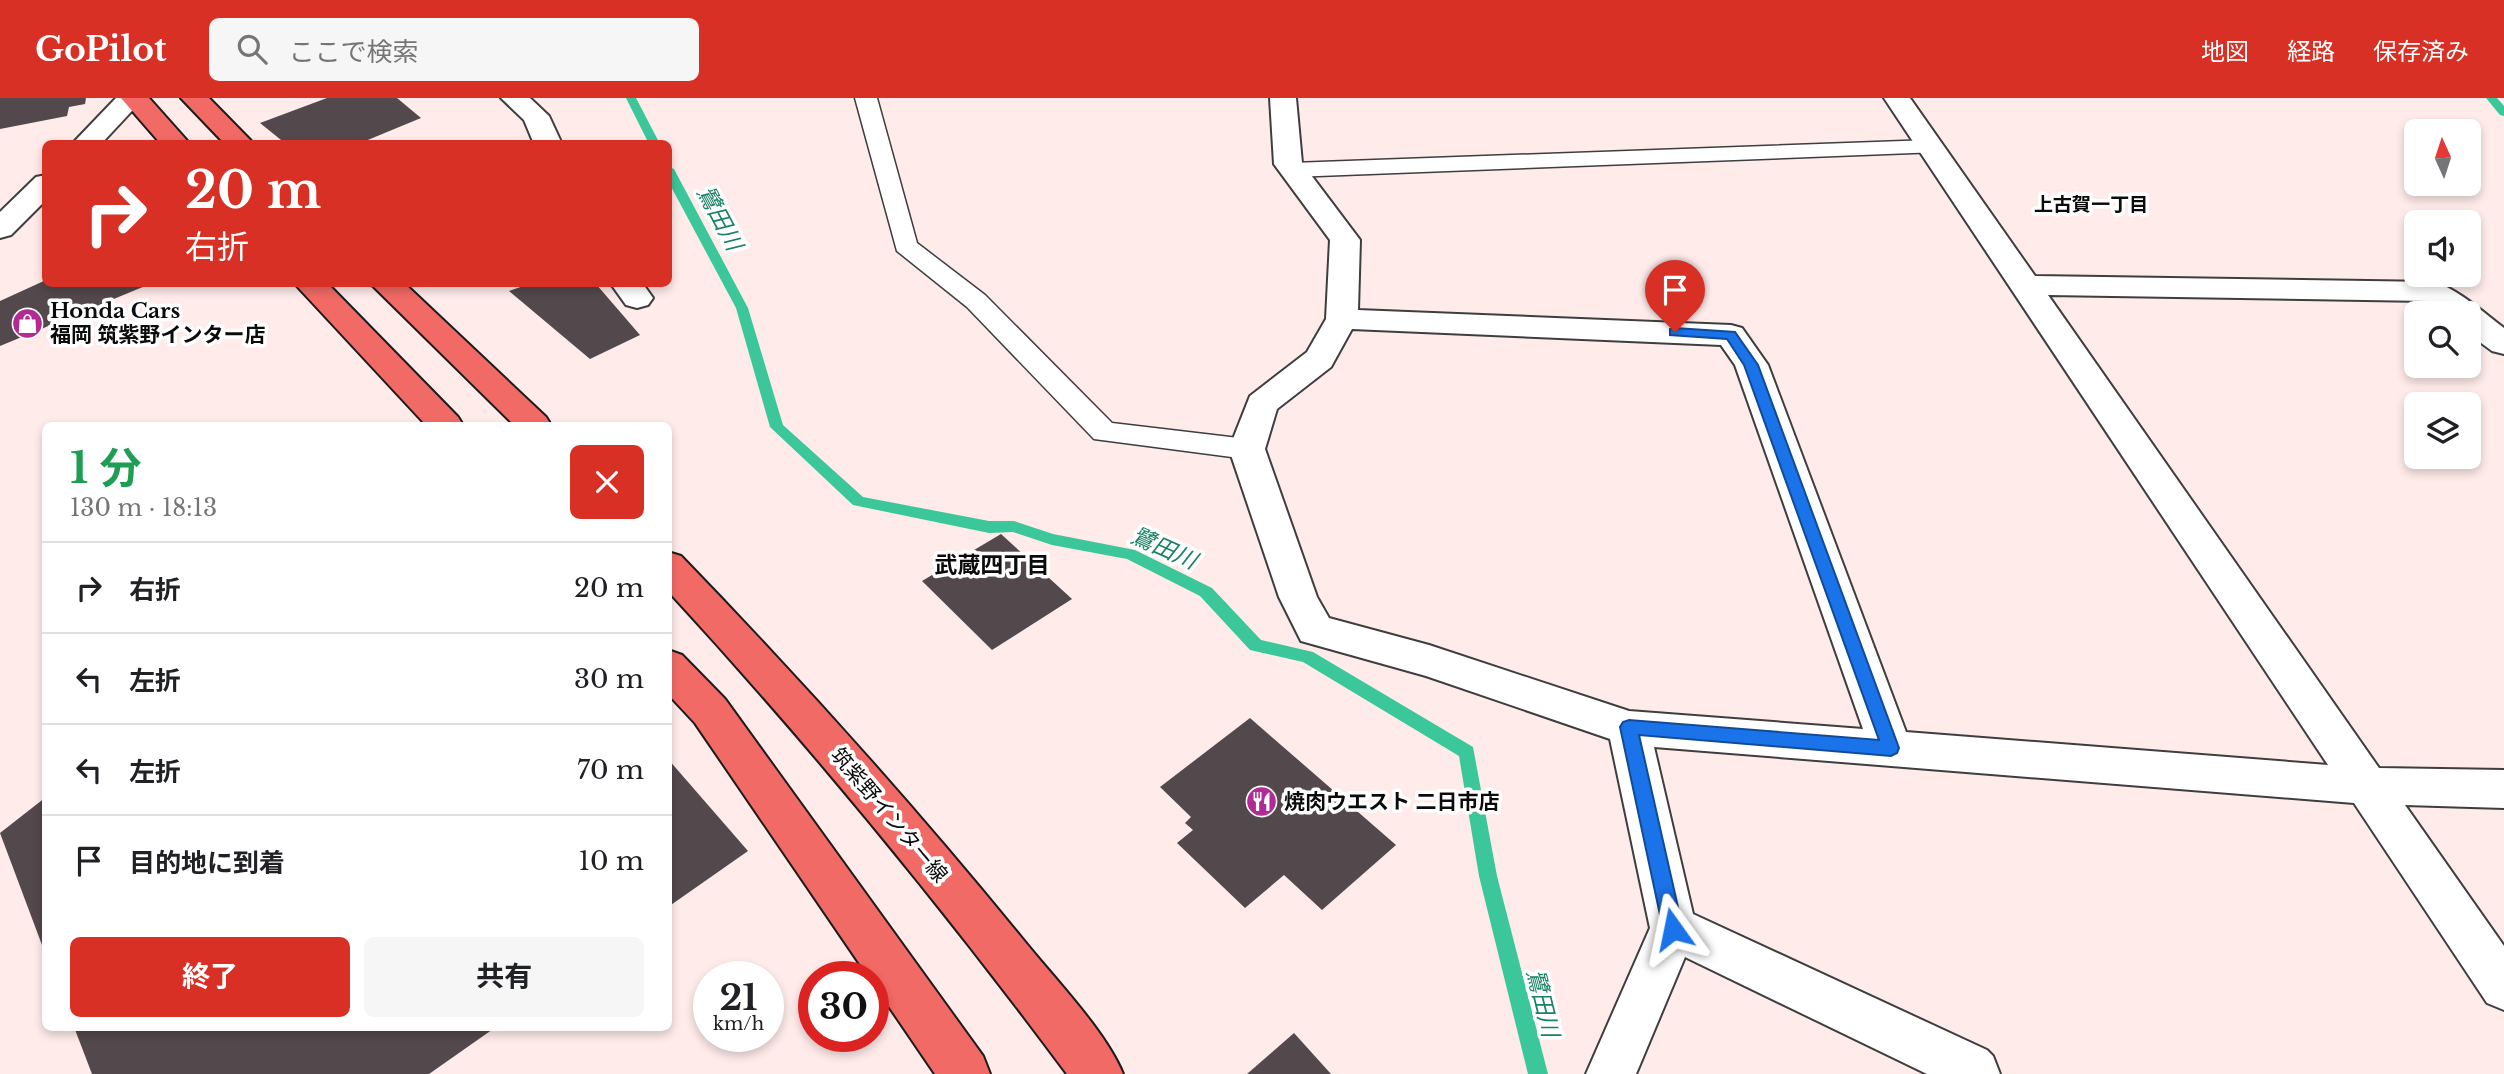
<!DOCTYPE html>
<html lang="ja">
<meta charset="utf-8">
<style>
:root{--surface:#fff;--page:#f6f6f6;--text:#202124;--muted:#757577;--line:#e0e0e0;--accent:#d93025}
body{margin:0;font-family:"Libre Baskerville","Noto Sans JP",serif;background:var(--page);color:var(--text);height:100vh;display:flex;flex-direction:column;font-size:26px;white-space:nowrap}
*{box-sizing:border-box;margin:0}
p{font-size:23px;color:var(--muted)}
.icon{flex:none;width:38px;height:38px;fill:none;stroke:currentColor;stroke-width:2;stroke-linecap:round;stroke-linejoin:round}
.map{position:relative;flex:1;overflow:hidden}
.panel{position:absolute;left:42px;top:324px;width:630px;height:609px;display:flex;flex-direction:column;background:var(--surface);border-radius:10px;box-shadow:0 4px 10px #0003}
.panel>*{flex:none}
.top-card{position:absolute;left:42px;top:42px;width:630px;height:147px;border-radius:10px;box-shadow:0 4px 10px #0003;background:#d93025;color:#fff;overflow:hidden}
.needle{width:46px;rotate:357deg}
.tools{position:absolute;left:2404px;top:21px;display:grid;gap:14px}
.tools a{display:grid;place-items:center;width:77px;height:77px;border-radius:10px;background:var(--surface);box-shadow:0 4px 10px #0003;font-size:35px}
.speed{position:absolute;left:693px;top:863px;display:flex;gap:14px;font-size:35px;font-weight:700;text-align:center}
.speed>*{display:grid;place-content:center;width:91px;height:91px;border-radius:50%;background:var(--surface);box-shadow:0 4px 10px #0003;line-height:1}
.speed small{font-size:18px;font-weight:400}
.speed .limit{border:10px solid #d22;background:#fff;color:#111}
.pin{position:absolute;display:grid;place-items:center;width:60px;height:60px;color:#fff;margin:-72px -30px;border-radius:50% 50% 50% 0;rotate:-45deg;box-shadow:0 0 7px #0007}
.pin .icon{rotate:45deg}
.me{position:absolute;width:77px;margin:-38px;rotate:348deg;stroke-linejoin:round;filter:drop-shadow(0 0 5px #0008)}
.turn{display:flex;align-items:center;gap:24px;height:147px;padding:0 28px;font-size:32px}
.turn .icon{width:91px;height:91px;stroke-width:2.5}
.turn b{display:block;font-size:49px;line-height:60px}
.round{display:grid;place-items:center;flex:none;width:74px;height:74px;border-radius:10px;background:var(--page)}
.head{display:flex;align-items:center;justify-content:space-between;height:119px;padding:0 28px}
h1{font-size:42px;font-weight:700;line-height:52px;color:#1e9e55}
.primary-button{display:flex;gap:14px;margin-top:auto;padding:14px 28px}
.primary-button a{flex:1;height:80px;border-radius:10px;background:var(--accent);color:#fff;font-size:28px;font-weight:700;line-height:80px;text-align:center}
.primary-button a+a{background:var(--page);color:var(--text)}
ul{padding:0;list-style:none}
li{display:flex;align-items:center;gap:21px;height:91px;padding:0 28px;border-top:2px solid var(--line)}
li div{flex:1}
li b{display:block;font-size:26px}
li em{font-style:normal}
header{display:flex;align-items:center;gap:42px;box-sizing:border-box;height:98px;padding:0 35px;background:var(--accent);color:#fff}
header strong{font-size:33px}
nav{display:flex;gap:38px;margin-inline-start:auto;font-size:24px}
.search{width:490px;height:63px;background:var(--page);display:flex;align-items:center;gap:18px;box-sizing:border-box;padding:0 24px;border-radius:10px;color:var(--muted);font-size:26px}
.map>svg:first-child{display:block}
</style>
<header>
<strong>GoPilot</strong>
<div class="search"><svg class="icon" aria-label="search" viewBox="0 0 24 24"><circle cx="10" cy="10" r="6"/><path d="M15 15l6 6"/></svg>ここで検索</div>
<nav><a>地図</a><a>経路</a><a>保存済み</a></nav>
</header>
<div class="map">
<svg width="2504" height="976" viewBox="0 0 2504 976">
<rect width="100%" height="100%" fill="#feebea"/>
<g fill="none" stroke-linecap="round" stroke-linejoin="round">
<g fill="#3bc799" fill-rule="evenodd">
<path d="M626 0H636L660 46H649Z"/>
<path d="M2486 0H2497L2504 8V18L2500 17Z"/>
<path d="M668 68 674 71 748 210 783 327 863 399 989 423H1014L1053 436 1135 452 1212 490 1261 542 1313 554 1473 649 1497 778 1548 976H1528L1479 778 1459 658 1303 564 1250 552 1200 498 1127 461 1052 447 1013 434 989 435 853 407 770 329 736 210 668 83Z"/>
</g>
</g>
<g fill="#53484c">
<path d="M0 0H86L85 6 69 9 67 18 0 31Z"/>
<path d="M327 0H397L421 20 358 46H286L260 25Z"/>
<path d="M46 182V186H150L0 248V203Z"/>
<path d="M529 186H596L640 237 590 261 509 193Z"/>
<path d="M1001 436 1072 501 992 552 922 483Z"/>
<path d="M1250 620 1396 747 1322 812 1284 777 1245 810 1177 745 1193 732 1185 725 1191 719 1160 689Z"/>
<path d="M668 661 748 753 668 809Z"/>
<path d="M46 699V855H45L0 735Z"/>
<path d="M74 929H496L429 976H92Z"/>
<path d="M1294 935 1331 976H1247Z"/>
</g>
<g fill="none" stroke-linecap="round" stroke-linejoin="round">
<defs>
<g id="lane">
<path d="M855 0H877L917 145 985 197 1112 325 1247 341 1257 344 1261 351 1257 358 1247 361 1094 341 967 209 897 153Z"/>
<path d="M1931 42 1939 44 1942 49 1939 54 1292 79 1284 77 1280 72 1284 67 1292 65Z"/>
</g>
<g id="street">
<path d="M116 0H144L101 46H72Z"/>
<path d="M501 0H530L549 18 562 46H534L524 22Z"/>
<path d="M1270 0H1296L1302 65 1360 142 1358 212 1731 227 1742 230 1768 267 1906 634 2328 667 1884 0H1910L2035 178 2434 184C2458 191 2484 215 2504 230V256L2492 253 2469 236V215H2443L2427 203 2048 197 2379 670 2504 672V710L2405 707 2504 848V912L2487 905 2354 705 1654 649 1693 816 1987 952 1993 958 2000 976H1927L1685 859 1636 976H1586L1650 830 1610 641 1426 578 1301 543 1279 499 1229 351 1250 298 1307 254 1326 221 1330 142 1274 66ZM1352 231 1721 247 1735 267 1863 631 1629 613 1429 547 1329 520 1317 499 1265 351 1277 311 1331 269Z"/>
<path d="M46 77V102L11 137 0 140V114L36 79Z"/>
<path d="M611 186H643L653 200 648 207 637 210 626 207Z"/>
</g>
<g id="primary">
<path d="M121 0H149L190 46H161Z"/>
<path d="M181 0H209L254 46H225Z"/>
<path d="M295 186H328L458 319 463 327H426Z"/>
<path d="M371 186H405L546 319 551 327H514Z"/>
<path d="M668 454 681 458C801 582 916 710 1025 844 1055 881 1106 934 1123 976H1067C942 808 810 647 668 493Z"/>
<path d="M668 552 682 557 725 601 983 958 990 976H935L873 885V878H868L695 625 668 596Z"/>
</g>
</defs>
<use href="#lane" stroke="#3e3e3e" stroke-width="3"/>
<use href="#street" stroke="#3e3e3e" stroke-width="4"/>
<use href="#primary" stroke="#1c1c1c" stroke-width="4"/>
<use href="#lane" fill="#fff" fill-rule="evenodd"/>
<use href="#street" fill="#fff" fill-rule="evenodd"/>
<use href="#primary" fill="#f26a65" fill-rule="evenodd"/>
</g>
<path fill="#1a73e8" stroke="#114b97" stroke-width="2" d="M1675 230 1735 234 1758 267 1899 650 1897 655 1891 658 1639 637 1683 831 1680 837 1673 839 1666 837 1663 831 1620 629 1623 624 1629 622 1879 642 1744 267 1727 241 1670 237V231Z"/>
<defs>
<symbol id="shop-disc" viewBox="-11 -11 22 22"><circle r="9.5" fill="#b42a95" stroke="#fff"/><path d="M-5-2.5h2.3a2.7 3.5 0 0 1 5.4 0H5L5.5 6h-11ZM-1.5-2.5h3a1.5 2.3 0 0 0-3 0Z" fill="#fff"/></symbol>
<symbol id="restaurant-disc" viewBox="-11 -11 22 22"><circle r="9.5" fill="#b42a95" stroke="#fff"/><path d="M-5-6h1v4h1v-4h1v4h1v-4h1v5L-1.5 .5V6h-2V.5L-5-1ZM5-6V6H3V1.5H1.5Q1.5-4 5-6Z" fill="#fff"/></symbol>
</defs>
<g fill-rule="evenodd">
<use href="#shop-disc" x="10" y="208" width="35" height="35"/>
<use href="#restaurant-disc" x="1244" y="686" width="35" height="35"/>
</g>
<g text-anchor="middle" dominant-baseline="central" stroke-width="7" stroke-linejoin="round" paint-order="stroke">
<g font-size="19" font-weight="bold" fill="#0b0b0b" stroke="#fff">
<text x="2091" y="106">上古賀一丁目</text>
</g>
<g font-size="21" font-weight="bold" fill="#0b0b0b" stroke="#fff" text-anchor="start">
<text x="50" y="213">Honda Cars<tspan x="50" dy="24">福岡 筑紫野インター店</tspan></text>
<text x="1284" y="704">焼肉ウエスト 二日市店</text>
</g>
<g font-size="21" fill="#0b0b0b" stroke="#fff">
<text transform="translate(889 717) rotate(50)">筑紫野インター線</text>
</g>
<g font-size="23" font-style="italic" fill="#1a8263" stroke="#fff">
<text transform="translate(720 120) rotate(62)">鷺田川</text>
<text transform="translate(1164 450) rotate(24)">鷺田川</text>
<text transform="translate(1543 905) rotate(76)">鷺田川</text>
</g>
<g font-size="23" font-weight="bold" fill="#0b0b0b" stroke="#fff">
<text x="992" y="467">武蔵四丁目</text>
</g>
</g>
</svg>
<div class="tools">
<a><svg class="needle" viewBox="-14 -14 28 28"><path d="M0-13l5 13h-10z" fill="#e53935"/><path d="M0 13l5-13h-10z" fill="#757577"/></svg></a>
<a><svg class="icon" aria-label="sound" viewBox="0 0 24 24"><path d="M4 9h4l5-4v14l-5-4H4zM17 9q2 3 0 6"/></svg></a>
<a><svg class="icon" aria-label="search" viewBox="0 0 24 24"><circle cx="10" cy="10" r="6"/><path d="M15 15l6 6"/></svg></a>
<a><svg class="icon" aria-label="layers" viewBox="0 0 24 24"><path d="M12 4l9 5-9 5-9-5zM3 14l9 5 9-5"/></svg></a>
</div>
<div class="speed"><div>21<small>km/h</small></div><div class="limit">30</div></div>
<div class="pin" style="left:1675px;top:234px;background:#d93025"><svg class="icon" aria-label="arrive" viewBox="0 0 24 24"><path d="M6 21V4h12l-3 4 3 4H6"/></svg></div>
<svg class="me" style="left:1673px;top:831px" viewBox="-20 -20 40 40"><path d="M0-17L14 15 0 8-14 15z" fill="#1a73e8" stroke="#fff" stroke-width="4"/></svg>
<div class="top-card">
<div class="turn"><svg class="icon" aria-label="right" viewBox="0 0 24 24"><path d="M7 20v-9h11M14 6l5 5-5 5"/></svg><div><b>20 m</b>右折</div></div>
</div>
<section class="panel">
<div class="head"><div><h1>1 分</h1><p>130 m · 18:13</p></div><a class="round" style="background:#d93025;color:#fff"><svg class="icon" aria-label="close" viewBox="0 0 24 24"><path d="M6 6l12 12M18 6L6 18"/></svg></a></div>
<ul>
<li><svg class="icon" aria-label="right" viewBox="0 0 24 24"><path d="M7 20v-9h11M14 6l5 5-5 5"/></svg><div><b>右折</b></div><em>20 m</em></li>
<li><svg class="icon" aria-label="left" viewBox="0 0 24 24"><path d="M17 20v-9H6M10 6l-5 5 5 5"/></svg><div><b>左折</b></div><em>30 m</em></li>
<li><svg class="icon" aria-label="left" viewBox="0 0 24 24"><path d="M17 20v-9H6M10 6l-5 5 5 5"/></svg><div><b>左折</b></div><em>70 m</em></li>
<li><svg class="icon" aria-label="arrive" viewBox="0 0 24 24"><path d="M6 21V4h12l-3 4 3 4H6"/></svg><div><b>目的地に到着</b></div><em>10 m</em></li>
</ul>
<div class="primary-button"><a>終了</a><a>共有</a></div>
</section>
</div>
